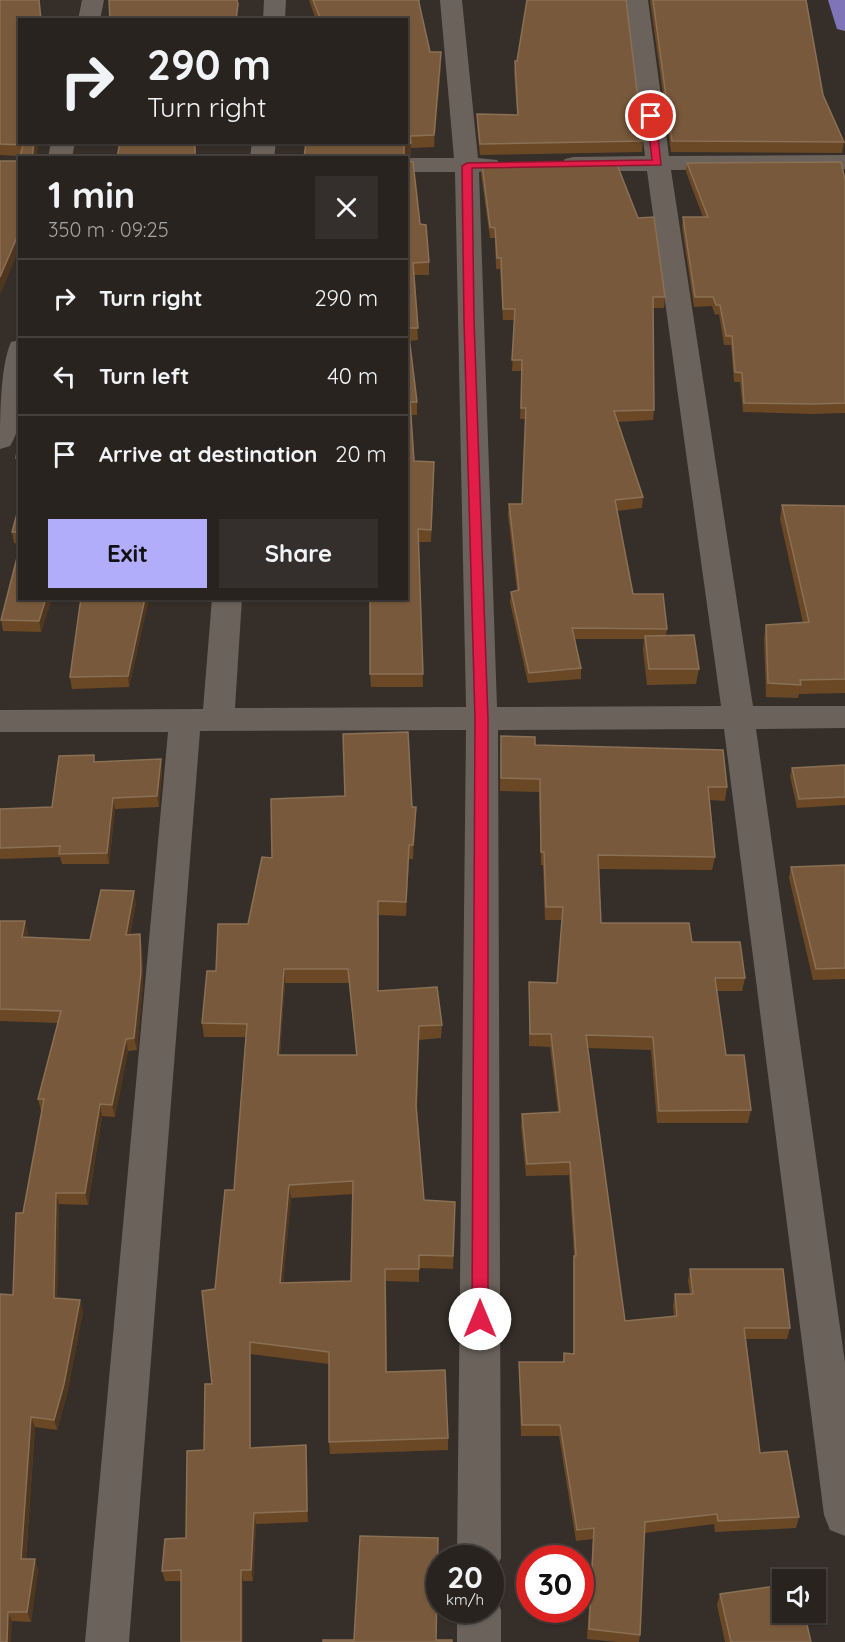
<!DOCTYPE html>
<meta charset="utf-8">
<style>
:root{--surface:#28231f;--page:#342f2c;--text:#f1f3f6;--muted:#a5a4a4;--line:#44403d;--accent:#b1adfa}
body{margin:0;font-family:Quicksand,sans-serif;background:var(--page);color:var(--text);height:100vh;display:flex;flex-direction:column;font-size:22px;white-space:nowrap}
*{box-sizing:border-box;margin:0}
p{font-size:20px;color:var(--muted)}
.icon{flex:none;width:33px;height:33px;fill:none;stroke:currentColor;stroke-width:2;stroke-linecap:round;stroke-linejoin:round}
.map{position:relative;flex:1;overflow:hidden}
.details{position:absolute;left:18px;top:156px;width:390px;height:444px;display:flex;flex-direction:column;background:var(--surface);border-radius:0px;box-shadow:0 2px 4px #0004,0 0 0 2px var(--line)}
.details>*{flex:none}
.guide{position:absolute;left:18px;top:18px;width:390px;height:126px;border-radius:0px;box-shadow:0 2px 4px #0004,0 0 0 2px var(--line);background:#28231f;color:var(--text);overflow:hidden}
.fabs{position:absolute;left:772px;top:1569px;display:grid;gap:12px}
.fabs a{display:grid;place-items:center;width:54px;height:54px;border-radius:0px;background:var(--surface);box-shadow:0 2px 4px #0004,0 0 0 2px var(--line);font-size:30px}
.speed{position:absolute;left:426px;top:1545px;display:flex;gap:12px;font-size:30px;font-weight:700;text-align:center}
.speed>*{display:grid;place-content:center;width:78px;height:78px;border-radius:50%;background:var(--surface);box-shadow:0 2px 4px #0004,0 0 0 2px var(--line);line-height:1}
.speed small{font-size:15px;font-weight:400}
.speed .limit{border:9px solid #d22;background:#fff;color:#111}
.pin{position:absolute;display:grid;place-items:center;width:51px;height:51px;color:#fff;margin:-26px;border:3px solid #fff;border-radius:50%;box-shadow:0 2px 6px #0007}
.me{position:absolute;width:66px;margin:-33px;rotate:0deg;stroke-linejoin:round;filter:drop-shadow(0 0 4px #0008)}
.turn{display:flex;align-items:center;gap:21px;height:126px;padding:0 30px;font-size:27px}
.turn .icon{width:78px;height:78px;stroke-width:2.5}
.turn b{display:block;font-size:42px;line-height:51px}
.round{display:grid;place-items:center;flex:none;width:63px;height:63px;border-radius:0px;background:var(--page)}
.headline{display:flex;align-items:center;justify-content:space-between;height:102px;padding:0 30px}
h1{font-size:36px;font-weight:700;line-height:45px}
.cta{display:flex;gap:12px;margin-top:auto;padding:12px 30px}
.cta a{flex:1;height:69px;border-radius:0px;background:var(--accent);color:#111;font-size:24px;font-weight:700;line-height:69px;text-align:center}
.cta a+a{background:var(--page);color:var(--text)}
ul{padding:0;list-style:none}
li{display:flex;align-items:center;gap:18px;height:78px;padding:0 30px;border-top:2px solid var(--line)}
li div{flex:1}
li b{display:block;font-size:22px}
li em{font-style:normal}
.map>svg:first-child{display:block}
</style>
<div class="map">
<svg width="845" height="1642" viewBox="0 0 845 1642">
<rect width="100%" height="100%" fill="#362f29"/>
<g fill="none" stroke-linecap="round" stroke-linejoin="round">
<g fill="#6a625b" fill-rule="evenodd">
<path d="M82 0H104L100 20H78Z"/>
<path d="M264 0H286L285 20H263Z"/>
<path d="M440 0H462L478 158 497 160 501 165 497 170 479 172 497 707 721 706 647 171H573L565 169 561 164 565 159 573 157 645 156 626 0H648L669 156 845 155V169L671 170 753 706H845V728L756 729 845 1363V1536L830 1530 824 1515 724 729 498 730 501 1558 494 1573 490 1575V1558H457L466 730 200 731 129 1642H85L168 732H0V710L203 709 212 598H242L235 708 466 707 455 172H406V158H454Z"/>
<path d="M51 142H75L72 158H48Z"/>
<path d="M252 142H276L274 158H250Z"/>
<path d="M20 340C20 372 28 419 10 446L0 449C0 419 0 367 11 342Z"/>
<path d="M490 1593 495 1594 501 1610V1642H457V1610H490Z"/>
</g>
<path fill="#7f74b7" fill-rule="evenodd" d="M828 0H845V31L837 29Z"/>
</g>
<g fill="#6a4826" fill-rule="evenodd">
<path d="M0 0H40L39 3 20 20 38 142 36 158H20L21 156 0 155Z"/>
<path d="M309 0H419V5L430 52 441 65 434 147 411 148V156L405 158H304L406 20H316Z"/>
<path d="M650 0H806L823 95 844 142 842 153 671 152Z"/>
<path d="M515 61H517L643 141 642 152 480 155 477 125V114L517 115 514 72Z"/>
<path d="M406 161 429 262V275H414L418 340 409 341 417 402V415H411L414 461 434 475 431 542H419L423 687H371L370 674Z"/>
<path d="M687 163 845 180V413L811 414 743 412 740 382H734L731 345H724L719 314 715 315 712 306 694 307 682 227 683 217H703L686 172Z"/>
<path d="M482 164 665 297 664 308H653L654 410 653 420 618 422 643 497 642 508 617 511 633 594 667 629 666 635 699 669 696 684 647 685 643 651 644 639H575L581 668V679L528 683 510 602 511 592 517 591 508 515 509 504H522L526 419H520L522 371H512L515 320H503L500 269H496L495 238H490L481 174Z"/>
<path d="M20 433V470H18L16 458Z"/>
<path d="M20 503V544L14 543 12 532Z"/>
<path d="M782 505 845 506V693L799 694 798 698 766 697 764 639 766 625 803 623 780 519Z"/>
<path d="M52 598 41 632 3 631 1 620Z"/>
<path d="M149 598 129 687 72 689 70 677Z"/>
<path d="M501 736 535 745 727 787 725 801 710 800 715 857 712 870 599 869 601 923 692 942 745 978 742 991H717L726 1055 751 1110 748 1123H657L651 1050 588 1048 625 1321 674 1316 673 1306 675 1294H690L688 1281 690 1269 790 1328 787 1339H746L760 1453 799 1517 796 1528 715 1532 714 1524 644 1533 640 1635 639 1642H617L587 1639 593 1539 576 1541 559 1436H521L519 1374V1362H563L564 1353 573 1354V1268L574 1256 569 1175 526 1176 521 1126 522 1114 558 1112 550 1047 529 1046V982L557 983 562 920H545L543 865H541L539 792 500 791Z"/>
<path d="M96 762 162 770 159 807 115 809 109 864H62L60 857 0 859V809L52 807Z"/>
<path d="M845 765V805L797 808 790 776 792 768Z"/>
<path d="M412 807 416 821 413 859H409L406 916 379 915 378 991 442 1025 441 1038 419 1040 417 1110 424 1200 455 1202 453 1269 419 1268V1282L386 1281 387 1372 448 1438V1450L330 1454 329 1442V1364L251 1354V1448L307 1457 308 1522 256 1524 253 1581H165L162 1571 186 1538 204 1450 212 1384 215 1289 234 1190 246 1037H204L202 1023 216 971 248 924 272 858ZM285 983H349L356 1055H280ZM353 1194 351 1281 283 1283 291 1198Z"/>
<path d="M845 865V979L813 980 789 878 791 867Z"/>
<path d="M136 903 130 935 142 946 143 983 137 1050 128 1051 115 1117 102 1116 88 1205 59 1204 57 1298 83 1311 67 1394 57 1430 35 1427 26 1559 38 1569 31 1622 12 1621 0 1642 13 1295 23 1213 42 1111H41L38 1099 58 1023 0 1021V921H25L28 934 27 937 90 940Z"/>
<path d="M720 1594 811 1642H725L717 1605Z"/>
</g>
<g fill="#4f371f">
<path d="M238 4V20H236Z"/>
<path d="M441 52V65L434 147V135Z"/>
<path d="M34 142H38L36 158H32Z"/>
<path d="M411 143V156L404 158V146Z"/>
<path d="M20 230V247L0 295V277Z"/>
<path d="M46 598H52L41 632 39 621Z"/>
<path d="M145 598H149L129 687 128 676Z"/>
<path d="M161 759 162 770 159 807 157 796Z"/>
<path d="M113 798 115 809 109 864 107 853Z"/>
<path d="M416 807V821L413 859V845Z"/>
<path d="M409 845V859L406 916V902Z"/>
<path d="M134 891 136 903 128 948 126 935Z"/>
<path d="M25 921 28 934 25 949 22 937Z"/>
<path d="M140 934 142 946 143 983 137 1050 134 1038Z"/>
<path d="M284 969 285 983 279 1068 278 1055Z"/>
<path d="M126 1039 128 1051 115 1117 112 1105Z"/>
<path d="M100 1104 102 1116 88 1205 85 1193Z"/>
<path d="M289 1185 291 1198 282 1296 280 1283Z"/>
<path d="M56 1193 59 1204 57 1309 54 1298Z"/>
<path d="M80 1300 83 1311 67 1394 57 1430 54 1420Z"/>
<path d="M250 1342 251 1354V1460L250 1448Z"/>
<path d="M31 1417 35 1427 25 1569 21 1559Z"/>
<path d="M306 1445 307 1457 308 1522 307 1511Z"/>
<path d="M254 1513 256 1524 253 1581 251 1570Z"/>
<path d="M35 1559 38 1569 31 1622 27 1612Z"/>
<path d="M241 1570 243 1581V1642H241Z"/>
<path d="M8 1612 12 1621 11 1642H7Z"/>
</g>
<g fill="#78593b" stroke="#8a7055" stroke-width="1.5" fill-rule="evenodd">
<path d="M0 0H39L41 20H20V142H34L32 158H20L23 145 0 144Z"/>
<path d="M109 0H237L238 4 236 20H110Z"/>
<path d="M313 0H419V3L430 52H441L434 135 410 136 411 143 404 146V158H304L306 142H406V20H321Z"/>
<path d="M527 0H626L643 141 480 144 477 114 518 115 515 61H517Z"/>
<path d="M653 0H806L823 95 844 142 672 141Z"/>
<path d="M120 142H195V158H117Z"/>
<path d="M0 161H20V230L0 277Z"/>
<path d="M406 161 413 162 420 224 426 225 429 262 413 263 418 328H408L417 402H410L414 461 434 462 431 530 418 529 423 674H370V598H406Z"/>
<path d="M616 162 638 218 654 217 665 297H653L654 410 614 411 643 497 615 500 633 594H663L667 629 572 628 581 668 529 673 511 592 519 590 509 504H522L526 408H521L522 360H512L515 309H503L501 258H497L495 228 490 227 482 164Z"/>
<path d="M841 162 845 180V403L813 404 744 403 742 373 735 372 732 336H726L720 305H716L713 297H695L683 217H708L687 163Z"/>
<path d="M20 433V458H16Z"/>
<path d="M20 503V532H12Z"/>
<path d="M782 505 845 506V679L800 680 801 685 768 683 766 625 809 622Z"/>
<path d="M20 546V598H46L39 621 1 620Z"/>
<path d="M81 598H145L128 676 70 677Z"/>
<path d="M694 635 699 669H649L645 636Z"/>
<path d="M408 732 412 807H416L413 845H409L406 902 378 901V991L437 987 442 1025 419 1026 416 1105 424 1200 455 1202 453 1256 419 1255V1269H385L386 1372 445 1370 448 1438 329 1442V1352L250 1342V1448L306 1445 307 1511 254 1513 251 1570H241V1642H181V1570L162 1571 165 1539 186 1538 187 1451 204 1450 205 1384H212L202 1291 215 1289 225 1190H234L247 1024 202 1023 207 971H216L218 924H248L262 857 272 858 271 799 345 796 343 734ZM284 969H348L357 1055H278ZM353 1181 351 1281 280 1283 289 1185Z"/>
<path d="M501 736 535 737V745L723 750 727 787H708L715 857 598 855 601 923H689L692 942H740L745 978H715L726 1055H744L751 1110 659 1111 653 1037 586 1035 625 1321 677 1316 675 1294H693L690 1269H783L790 1328H744L760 1453 787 1451 799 1517 718 1521 717 1514 645 1522 640 1635 589 1629 594 1528 577 1530 560 1425H522L519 1362H564V1353L574 1354V1256H576L570 1162 527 1164 522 1114 560 1112 551 1034H530L529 982 557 983 563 907H546L544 852H541L540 779 501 778Z"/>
<path d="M94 755V762L161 759 157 796 113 798 107 853 59 854 60 846 0 848V809L52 807 59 756Z"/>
<path d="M845 765V797L799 799 792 768Z"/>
<path d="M845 865V968L816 969 791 867Z"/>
<path d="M101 890 134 891 126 935 140 934 141 971 134 1038 126 1039 112 1105 100 1104 85 1193H56L54 1298 80 1300 64 1384 54 1420 31 1417 21 1559H35L27 1612H8L7 1642H0V1294L13 1295 16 1213H23L44 1099H38L61 1011 0 1009V921H25L22 937 90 940Z"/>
<path d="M360 1536 438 1538 436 1640H452V1642H323V1640H354Z"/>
<path d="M783 1585V1612H804L811 1642H731L720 1594Z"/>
</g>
<path fill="#e11d48" stroke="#92132f" stroke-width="1.5" d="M651 113 656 116 661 165 472 168 474 320 488 719V1319L486 1324 480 1326 474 1324 472 1319 475 719 464 320 462 166 467 163 652 160 647 116Z"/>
</svg>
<div class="fabs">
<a><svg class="icon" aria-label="sound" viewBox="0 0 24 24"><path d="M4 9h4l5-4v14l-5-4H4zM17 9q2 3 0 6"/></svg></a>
</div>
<div class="speed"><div>20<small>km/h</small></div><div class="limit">30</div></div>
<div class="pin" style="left:651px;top:116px;background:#d93025"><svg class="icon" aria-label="arrive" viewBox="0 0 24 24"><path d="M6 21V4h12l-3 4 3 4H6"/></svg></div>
<svg class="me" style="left:480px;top:1319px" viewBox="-20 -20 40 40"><circle r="19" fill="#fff"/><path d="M0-13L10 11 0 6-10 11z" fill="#e11d48"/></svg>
<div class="guide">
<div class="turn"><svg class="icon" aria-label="right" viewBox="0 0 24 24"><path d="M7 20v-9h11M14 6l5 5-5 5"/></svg><div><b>290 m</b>Turn right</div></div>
</div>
<section class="details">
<div class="headline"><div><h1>1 min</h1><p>350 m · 09:25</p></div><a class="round"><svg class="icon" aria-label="close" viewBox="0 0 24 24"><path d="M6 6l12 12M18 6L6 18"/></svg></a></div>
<ul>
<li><svg class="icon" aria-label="right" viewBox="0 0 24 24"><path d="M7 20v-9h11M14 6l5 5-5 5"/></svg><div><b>Turn right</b></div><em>290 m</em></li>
<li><svg class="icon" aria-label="left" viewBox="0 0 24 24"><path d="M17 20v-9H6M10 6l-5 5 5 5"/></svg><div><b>Turn left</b></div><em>40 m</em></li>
<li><svg class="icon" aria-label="arrive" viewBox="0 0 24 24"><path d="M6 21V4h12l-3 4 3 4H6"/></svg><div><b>Arrive at destination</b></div><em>20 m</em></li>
</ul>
<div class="cta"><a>Exit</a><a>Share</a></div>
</section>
</div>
